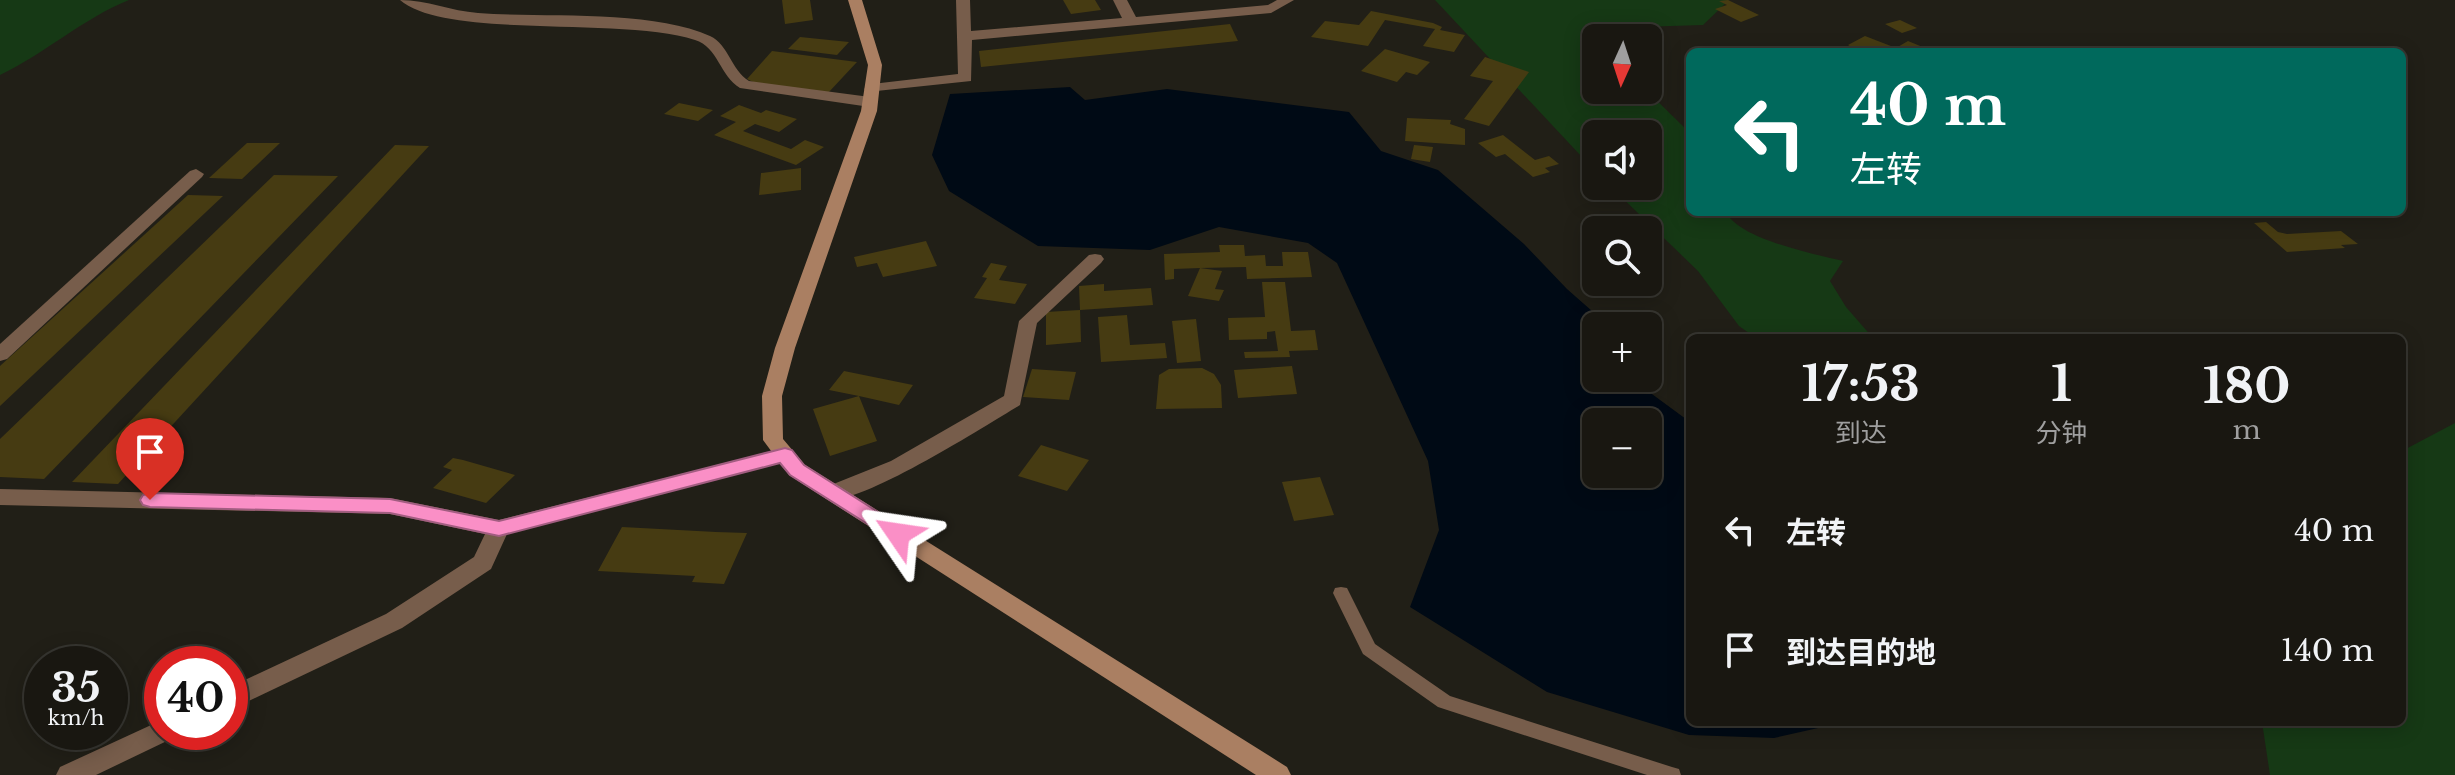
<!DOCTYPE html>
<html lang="zh">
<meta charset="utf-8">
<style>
:root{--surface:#191711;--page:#22201a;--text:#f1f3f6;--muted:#9f9f9f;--line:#373631}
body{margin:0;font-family:"Libre Baskerville","Noto Sans SC",serif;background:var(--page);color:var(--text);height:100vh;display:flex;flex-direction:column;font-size:30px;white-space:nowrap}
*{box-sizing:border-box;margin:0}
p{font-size:26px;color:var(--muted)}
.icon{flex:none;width:44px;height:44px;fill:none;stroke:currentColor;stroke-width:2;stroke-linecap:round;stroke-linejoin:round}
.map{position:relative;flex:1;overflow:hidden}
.drawer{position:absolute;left:1686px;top:334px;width:720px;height:392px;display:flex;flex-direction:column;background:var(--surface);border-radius:12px;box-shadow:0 4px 20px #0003,0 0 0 2px var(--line)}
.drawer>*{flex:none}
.guide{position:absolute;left:1686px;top:48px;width:720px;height:168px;border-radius:12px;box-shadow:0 4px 20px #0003,0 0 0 2px var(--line);background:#00695c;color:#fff;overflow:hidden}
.needle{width:52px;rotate:183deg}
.controls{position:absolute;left:1582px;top:24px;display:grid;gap:16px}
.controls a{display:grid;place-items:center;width:80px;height:80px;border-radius:12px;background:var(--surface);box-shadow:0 4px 20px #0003,0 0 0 2px var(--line);font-size:40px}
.speed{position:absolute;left:24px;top:646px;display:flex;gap:16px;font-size:40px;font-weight:700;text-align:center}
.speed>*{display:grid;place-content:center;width:104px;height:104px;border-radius:50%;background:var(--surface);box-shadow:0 4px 20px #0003,0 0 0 2px var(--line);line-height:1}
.speed small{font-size:20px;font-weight:400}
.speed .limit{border:12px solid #d22;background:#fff;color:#111}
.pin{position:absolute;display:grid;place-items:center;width:68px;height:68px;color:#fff;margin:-82px -34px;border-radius:50% 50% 50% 0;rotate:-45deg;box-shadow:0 0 8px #0007}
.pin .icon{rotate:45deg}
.me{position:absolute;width:88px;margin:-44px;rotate:302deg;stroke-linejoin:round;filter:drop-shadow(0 0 6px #0008)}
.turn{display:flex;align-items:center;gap:28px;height:168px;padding:0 32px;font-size:36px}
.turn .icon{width:104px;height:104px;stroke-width:2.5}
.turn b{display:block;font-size:56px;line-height:68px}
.eta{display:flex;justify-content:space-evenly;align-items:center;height:136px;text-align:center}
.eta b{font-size:48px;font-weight:700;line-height:56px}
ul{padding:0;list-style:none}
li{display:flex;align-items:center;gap:24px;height:120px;padding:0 32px}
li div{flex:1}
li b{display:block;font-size:30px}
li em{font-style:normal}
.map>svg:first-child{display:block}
</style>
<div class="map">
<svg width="2455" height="775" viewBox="0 0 2455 775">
<rect width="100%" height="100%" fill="#211f17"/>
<g fill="#163915">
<path d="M0 0H129C82 19 46 53 0 75Z"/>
<path d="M1435 0H1729L1703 25 1639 27 1627 38H1596V90H1646L1690 133V212H1726C1739 239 1814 254 1843 261L1830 281 1846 307 1873 338H1756L1739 326 1698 271 1610 186H1648V134H1596V172Z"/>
<path d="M2455 423V775H2270L2262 722H2402V451Z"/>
</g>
<path fill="#000a15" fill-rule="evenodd" d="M1070 87 1085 100 1167 89 1349 112 1381 151 1438 170 1524 244 1567 289 1609 326H1596V378H1637L1641 386 1690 422V722H1845L1774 738 1689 735 1547 692 1410 607 1439 530 1428 461 1337 263 1308 243 1219 227 1150 250 1038 246 949 191 932 155 950 94ZM1596 422H1648V474H1596Z"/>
<g fill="#463b12">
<path d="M782 0H810L813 20 785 24Z"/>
<path d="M1063 0H1095L1101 10 1071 14Z"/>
<path d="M1728 0 1759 15 1741 22 1715 9 1727 5 1719 1Z"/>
<path d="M1371 11 1433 23 1442 27 1440 30 1465 35 1454 52 1423 46 1435 29 1385 20 1368 46 1311 37 1325 21 1359 25Z"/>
<path d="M1900 20 1917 28 1902 33 1885 24Z"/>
<path d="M1230 24 1238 41 981 67 979 51Z"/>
<path d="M1865 36 1896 48 1908 41 1930 50 1859 52 1848 45Z"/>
<path d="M800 37 849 42 837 55 788 49Z"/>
<path d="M1385 49 1430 62 1417 75 1406 72 1397 82 1361 71Z"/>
<path d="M772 51 857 62 828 93 755 83 747 79Z"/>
<path d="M1485 57 1529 72 1489 126 1464 119 1493 81 1470 76Z"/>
<path d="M679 103 713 110 698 121 664 114Z"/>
<path d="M739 105 761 113 766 110 797 119 779 132 755 124 743 131 791 149 805 140 824 147 796 165 714 135 736 122 720 116Z"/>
<path d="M1407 118 1451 120 1450 124 1465 129V145L1405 141Z"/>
<path d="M1503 135 1535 160 1549 156 1559 164 1545 168 1550 172 1533 177 1505 154 1496 157 1478 143Z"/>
<path d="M247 143H280L242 179 209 178Z"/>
<path d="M395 145 429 146 118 484 72 482Z"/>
<path d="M1414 145 1433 147 1430 162 1411 159Z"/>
<path d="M801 168V190L759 195 761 173Z"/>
<path d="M274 175 338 176 44 479 0 477V439Z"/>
<path d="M188 195 223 196 0 406V366Z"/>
<path d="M2266 222 2278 232 2287 234 2341 231 2358 244 2341 245 2345 248 2287 252 2254 223Z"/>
<path d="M926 241 937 266 883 277 877 263 857 267 854 257Z"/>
<path d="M1219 245H1244L1245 256 1265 255 1266 266H1283L1282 252H1308L1312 277 1247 279 1246 267 1200 268 1222 271 1215 289 1224 290 1219 301 1188 296 1200 268 1174 269V279L1165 280 1164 254 1220 252Z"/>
<path d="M991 263 1007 266 999 280 1027 284 1015 304 974 298 987 278 982 277Z"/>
<path d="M1262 282H1285L1291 331 1315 330 1318 350 1289 351 1290 357 1245 358 1244 352 1278 351 1275 331 1267 332V339L1229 340 1228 318 1265 317Z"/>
<path d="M1104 284V291L1151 288 1153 305 1080 310 1079 286Z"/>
<path d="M1080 310 1081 342 1046 345V312Z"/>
<path d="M1127 315 1130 345 1165 343 1167 358 1101 362 1098 317Z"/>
<path d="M1196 319 1201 361 1177 363 1172 321Z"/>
<path d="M1292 366 1297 394 1238 398 1234 370Z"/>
<path d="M1202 368 1214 374 1221 385 1222 408 1156 409 1159 375 1169 369Z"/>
<path d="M1032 369 1076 372 1069 400 1023 397Z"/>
<path d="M844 371 913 385 899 405 859 396 877 441 830 456 813 409 859 396 829 390Z"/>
<path d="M1041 445 1089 460 1067 491 1018 476Z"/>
<path d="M453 458 463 460 515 475 486 503 433 488 452 470 443 467Z"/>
<path d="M1320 477 1334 515 1294 521 1282 482Z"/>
<path d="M622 527 716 532 747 533 724 584 692 582 695 576 598 571Z"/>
</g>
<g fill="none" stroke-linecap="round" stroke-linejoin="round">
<path fill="#775d4b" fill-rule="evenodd" d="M1341 587 1347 588 1375 644 1450 696 1672 767 1679 769 1681 775H1647L1438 707 1363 654 1333 593 1335 588Z"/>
<g fill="#775d4b" fill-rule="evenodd">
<path d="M400 0C427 0 451 11 478 13 544 18 651 9 710 36 729 45 731 70 749 81L870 97 878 102 870 107 740 88C720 76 718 47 695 40 624 16 446 40 400 0Z"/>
<path d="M956 0H970L971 31 1122 18 1113 0H1127L1136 17 1268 5 1277 0H1294L1271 13 972 40 971 81 867 92 864 89 872 84 958 74Z"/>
<path d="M196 169 204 174 202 177 7 359 0 361V344L190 171Z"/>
<path d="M1095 254 1101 255 1104 259 1101 263 1037 323 1020 405C988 424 857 508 826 499L823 493 826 487 891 461 1004 396 1019 321 1089 255Z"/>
<path d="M785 448 792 450 796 455 792 460 507 534 491 569 402 628 230 710V687L386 614 474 557 485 534 390 514 0 505V489L390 498 499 520Z"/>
<path d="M162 720V732H174L171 739 96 775H56L60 767Z"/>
</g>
<path fill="#aa7f62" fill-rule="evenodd" d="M848 0H862L882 65 877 111 795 348 782 396 783 439 805 465 1287 767 1291 775H1256L789 475 763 440 762 396 775 348 861 111 868 65Z"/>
</g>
<path fill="#fa8fc6" stroke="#a25d81" stroke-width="2" d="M785 448 792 450 804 465 905 529 908 534 905 539H891L790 475 780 463 499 536 390 513 150 507 143 505 140 500 143 495 150 493 390 499 499 521Z"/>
</svg>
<div class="controls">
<a><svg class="needle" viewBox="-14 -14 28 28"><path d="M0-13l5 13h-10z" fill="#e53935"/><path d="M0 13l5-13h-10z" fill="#9f9f9f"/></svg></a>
<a><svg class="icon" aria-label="sound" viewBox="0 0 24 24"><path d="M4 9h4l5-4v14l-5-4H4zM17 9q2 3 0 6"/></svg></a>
<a><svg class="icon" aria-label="search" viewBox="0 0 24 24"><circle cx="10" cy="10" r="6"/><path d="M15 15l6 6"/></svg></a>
<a>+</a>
<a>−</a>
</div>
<div class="speed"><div>35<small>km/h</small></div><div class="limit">40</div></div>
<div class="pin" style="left:150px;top:500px;background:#d93025"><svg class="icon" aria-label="arrive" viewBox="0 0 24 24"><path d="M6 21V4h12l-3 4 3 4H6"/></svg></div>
<svg class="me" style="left:898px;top:534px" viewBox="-20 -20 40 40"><path d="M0-17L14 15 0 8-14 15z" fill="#fa8fc6" stroke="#fff" stroke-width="4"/></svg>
<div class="guide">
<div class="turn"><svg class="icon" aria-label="left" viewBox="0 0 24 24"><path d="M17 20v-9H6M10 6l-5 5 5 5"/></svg><div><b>40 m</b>左转</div></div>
</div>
<section class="drawer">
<div class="eta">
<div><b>17:53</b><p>到达</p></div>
<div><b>1</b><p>分钟</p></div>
<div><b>180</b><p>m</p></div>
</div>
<ul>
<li><svg class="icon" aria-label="left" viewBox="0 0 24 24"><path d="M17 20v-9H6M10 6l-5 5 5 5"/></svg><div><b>左转</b></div><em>40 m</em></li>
<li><svg class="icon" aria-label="arrive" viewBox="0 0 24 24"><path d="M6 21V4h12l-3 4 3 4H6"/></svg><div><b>到达目的地</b></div><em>140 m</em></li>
</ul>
</section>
</div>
